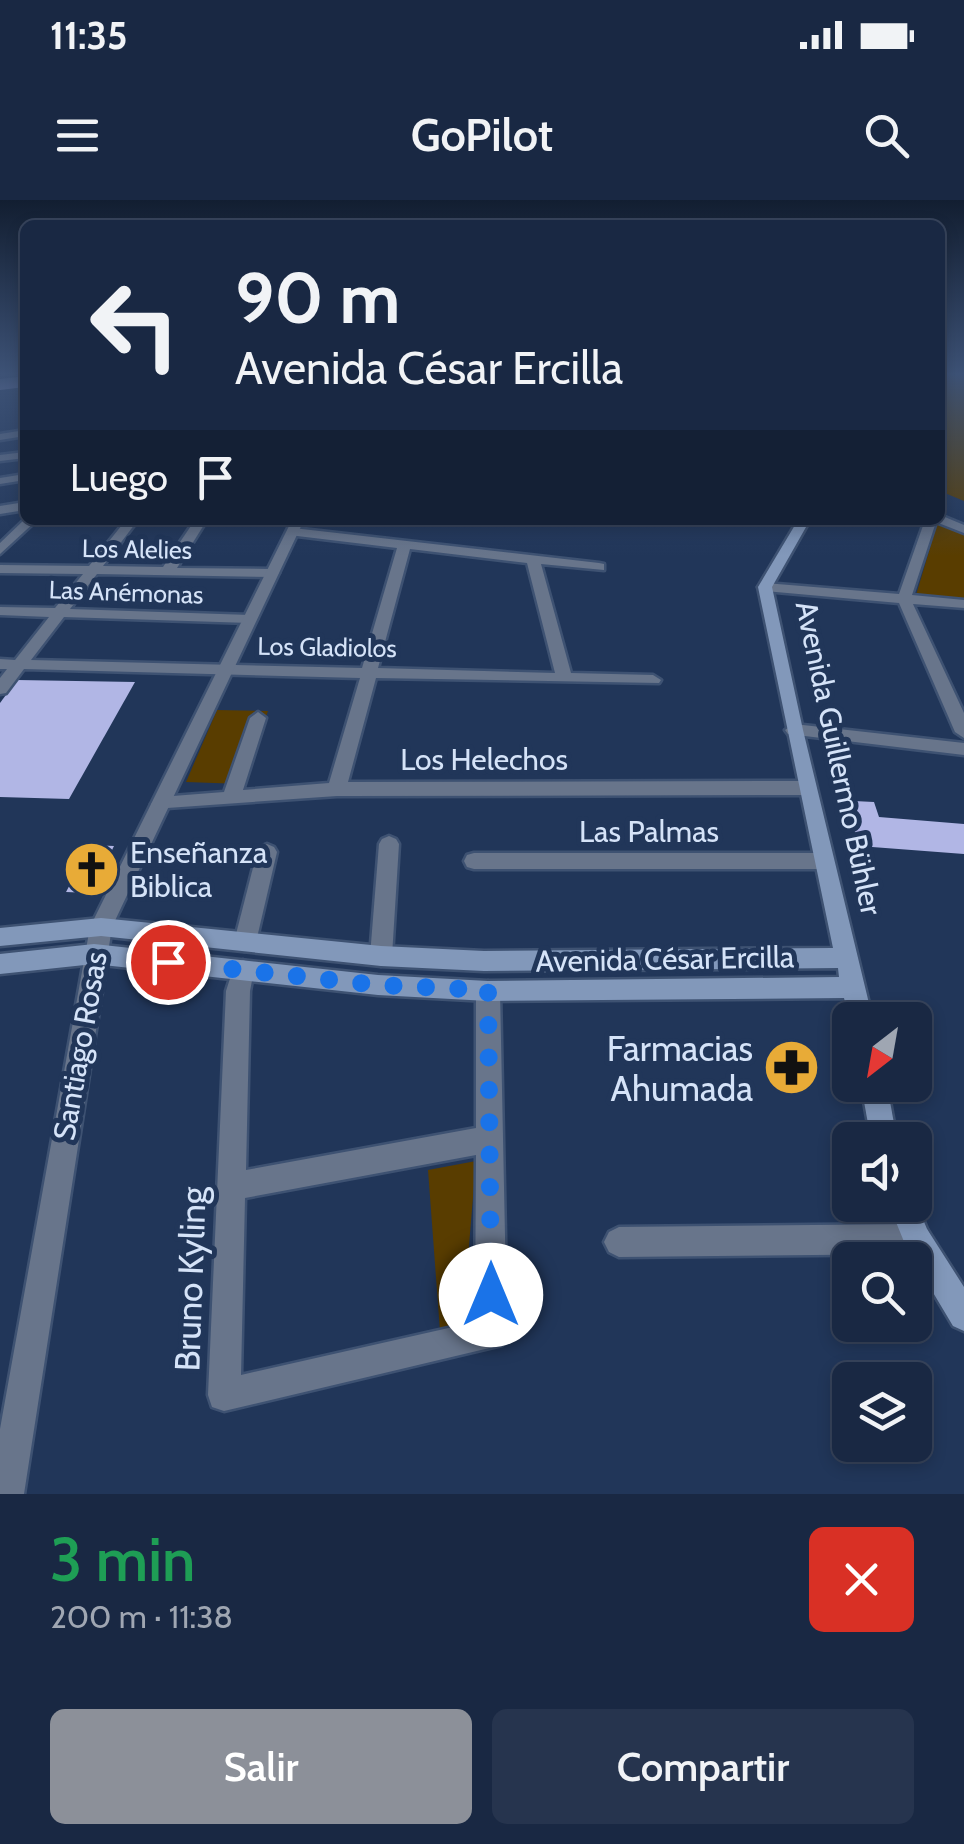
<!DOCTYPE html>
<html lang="es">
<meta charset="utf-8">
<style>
:root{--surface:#192843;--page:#26344e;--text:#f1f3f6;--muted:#9fa6b2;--line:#37445c;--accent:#8c9099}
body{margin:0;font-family:Cabin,sans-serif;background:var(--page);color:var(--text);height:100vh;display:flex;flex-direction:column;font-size:38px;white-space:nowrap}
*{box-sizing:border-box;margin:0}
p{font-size:32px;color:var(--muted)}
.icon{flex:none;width:55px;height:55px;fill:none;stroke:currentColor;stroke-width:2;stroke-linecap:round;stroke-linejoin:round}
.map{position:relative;height:1294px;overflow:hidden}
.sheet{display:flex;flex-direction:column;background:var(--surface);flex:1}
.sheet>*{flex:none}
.banner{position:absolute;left:20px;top:20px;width:925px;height:305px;border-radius:15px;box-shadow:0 5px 15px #0003,0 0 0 2px var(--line);background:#192843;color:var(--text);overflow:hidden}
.needle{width:65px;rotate:211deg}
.controls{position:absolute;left:832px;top:802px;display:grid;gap:20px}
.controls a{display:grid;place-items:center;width:100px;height:100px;border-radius:15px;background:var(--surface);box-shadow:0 5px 15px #0003,0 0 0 2px var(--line);font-size:50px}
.pin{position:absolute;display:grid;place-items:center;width:85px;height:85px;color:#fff;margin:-42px;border:5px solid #fff;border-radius:50%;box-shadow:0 2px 10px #0007}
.me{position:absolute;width:110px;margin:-55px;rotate:0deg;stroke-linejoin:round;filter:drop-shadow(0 0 8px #0008)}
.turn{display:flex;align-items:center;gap:35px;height:210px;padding:0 50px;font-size:45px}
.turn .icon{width:130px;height:130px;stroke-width:2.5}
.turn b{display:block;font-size:70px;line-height:85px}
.then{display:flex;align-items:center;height:95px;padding:0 50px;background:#0003;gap:20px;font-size:38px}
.round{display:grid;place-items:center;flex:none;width:105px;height:105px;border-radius:15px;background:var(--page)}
.headline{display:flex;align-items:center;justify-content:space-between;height:170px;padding:0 50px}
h1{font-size:60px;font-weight:600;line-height:75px;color:#1e9e55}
.cta{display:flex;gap:20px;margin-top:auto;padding:20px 50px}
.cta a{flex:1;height:115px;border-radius:15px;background:var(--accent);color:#fff;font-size:40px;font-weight:600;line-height:115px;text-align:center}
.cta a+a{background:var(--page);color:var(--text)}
.status{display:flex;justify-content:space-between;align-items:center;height:70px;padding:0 50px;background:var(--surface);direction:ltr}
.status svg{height:28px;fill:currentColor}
header{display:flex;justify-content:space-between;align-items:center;height:130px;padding:0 50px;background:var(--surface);font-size:45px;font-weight:600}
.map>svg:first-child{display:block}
</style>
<div class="status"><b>11:35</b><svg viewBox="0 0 49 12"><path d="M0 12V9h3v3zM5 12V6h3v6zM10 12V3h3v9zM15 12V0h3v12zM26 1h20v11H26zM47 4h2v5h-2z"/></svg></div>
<header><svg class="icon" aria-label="menu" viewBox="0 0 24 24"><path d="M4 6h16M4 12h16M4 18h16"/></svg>GoPilot<svg class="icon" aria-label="search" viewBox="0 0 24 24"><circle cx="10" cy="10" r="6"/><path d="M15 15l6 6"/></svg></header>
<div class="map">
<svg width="964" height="1294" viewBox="0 0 964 1294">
<rect width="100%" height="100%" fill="#213659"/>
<g fill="#593d00">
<path d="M940 175H964V301L940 291Z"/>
<path d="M938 321 964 332V400L916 395Z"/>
<path d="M217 510 268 511 242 584 186 582Z"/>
<path d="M476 961 463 1118 440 1131 428 970Z"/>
</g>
<g fill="#b1b6e5">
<path d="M25 176V187L0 190V179Z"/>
<path d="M17 480 135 482 69 599 0 597V503Z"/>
<path d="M854 601 874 602 879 617 964 624V654L859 646 849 613 858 614Z"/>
<path d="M91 645 114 646 91 693 66 692Z"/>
</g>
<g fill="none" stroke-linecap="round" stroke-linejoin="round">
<defs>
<g id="minor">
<path d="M25 230V236L0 240V234Z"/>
<path d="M25 252V258L0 261V255Z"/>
<path d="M25 274V280L0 284V278Z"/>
<path d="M940 315 964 325V333L936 322 912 395 964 400V408L913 404 964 513V538L955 532 899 403 765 391 758 387 765 383 899 394 925 320H940Z"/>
<path d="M25 319 37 320 0 354V343Z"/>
<path d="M126 320H138L103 366 163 367 195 320H207L177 368 272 369 279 373 272 377 97 374 70 409 250 415 257 419 250 423 64 417 31 460 362 468 397 348 289 335V329L293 328 599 363 604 364V370L541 364 571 473 653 475 661 480 659 483 376 478 348 582 807 581 816 588 807 595 337 596 153 609 151 604 160 597 224 592 250 518 258 512 266 518 243 590 329 583 360 478 24 469 6 493 0 494V478L7 469H0V459L15 460 49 417 0 415V407L55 408 83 374 0 373V365L89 366ZM410 349 527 363 555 473 378 468Z"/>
<path d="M794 524 964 543V555L788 534 785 530Z"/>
<path d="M389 636 396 639 399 644 392 756 389 763 381 766 373 763 370 756 379 644 382 639Z"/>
<path d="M267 644 274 647 277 652 256 742 253 749 245 751 237 749 234 742 257 652 260 647Z"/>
<path d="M474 653H824L831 655 834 661 831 667 824 669H474L467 667 464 661 467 655Z"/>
<path d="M243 760 251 763 254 770 250 791 246 970 476 928V791L480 784 488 781 496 784 500 791 507 1134 502 1145 224 1211 212 1207 208 1195 226 791 235 763ZM476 955 475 1122 241 1175 245 998Z"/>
<path d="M917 1024 927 1029 932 1039 927 1049 917 1054 619 1057 609 1052 604 1042 609 1032 619 1027Z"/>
</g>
<g id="tertiary">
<path d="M25 302V310L0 314V306Z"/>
<path d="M292 320H304L112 727 24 1294H0V1229L90 727Z"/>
</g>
<g id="secondary">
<path d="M798 320H810L772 387 803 530 873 820 850 822 844 798 488 801 378 795 94 764 0 774V754L94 744 378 775 488 781 839 777 838 768 484 771 381 766 101 736 0 746V728L101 718 381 746 484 751 833 748 758 387Z"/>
<path d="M861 885H887L897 940H871Z"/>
<path d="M915 1000 927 1029 964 1087V1131L953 1126 907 1049 889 1005H915Z"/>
</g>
</defs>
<use href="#minor" stroke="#3e5272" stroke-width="5"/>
<use href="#tertiary" stroke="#3e5272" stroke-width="5"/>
<use href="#secondary" stroke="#3e5272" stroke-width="5"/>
<use href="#minor" fill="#68758b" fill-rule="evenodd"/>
<use href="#tertiary" fill="#68758b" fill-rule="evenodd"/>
<use href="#secondary" fill="#8298ba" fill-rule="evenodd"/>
</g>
<linearGradient id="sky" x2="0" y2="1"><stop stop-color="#121e31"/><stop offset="0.49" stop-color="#3d5276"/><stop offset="1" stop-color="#3d5276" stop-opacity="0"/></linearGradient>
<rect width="964" height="356" fill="url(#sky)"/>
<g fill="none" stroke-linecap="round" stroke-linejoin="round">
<path stroke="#1a73e8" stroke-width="18" stroke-dasharray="0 32.4" d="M168 762 378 785 488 790 491 1095"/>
</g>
<defs>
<symbol id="church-disc" viewBox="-11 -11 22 22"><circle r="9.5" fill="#e8ab37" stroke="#213659"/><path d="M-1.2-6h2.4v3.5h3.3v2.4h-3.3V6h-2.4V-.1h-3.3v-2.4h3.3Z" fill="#111"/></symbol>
<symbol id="pharmacy-disc" viewBox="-11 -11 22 22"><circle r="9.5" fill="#e8ab37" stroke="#213659"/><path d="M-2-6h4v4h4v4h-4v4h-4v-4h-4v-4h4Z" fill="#111"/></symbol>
</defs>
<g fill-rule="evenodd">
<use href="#church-disc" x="60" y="638" width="63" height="63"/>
<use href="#pharmacy-disc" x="760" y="836" width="63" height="63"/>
</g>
<g text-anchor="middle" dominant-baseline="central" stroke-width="10" stroke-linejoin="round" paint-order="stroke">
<g font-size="25" fill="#d5e3f8" stroke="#213659">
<text transform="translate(137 349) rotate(1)">Los Alelies</text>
<text transform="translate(126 392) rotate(2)">Las Anémonas</text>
<text transform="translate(327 447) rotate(1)">Los Gladiolos</text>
</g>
<g font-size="30" fill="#d5e3f8" stroke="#213659">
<text transform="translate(839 558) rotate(78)">Avenida Guillermo Bühler</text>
<text x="484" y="559">Los Helechos</text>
<text x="649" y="631">Las Palmas</text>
<text transform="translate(665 759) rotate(-1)">Avenida César Ercilla</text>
<text transform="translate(80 846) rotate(-80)">Santiago Rosas</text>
</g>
<g font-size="30" fill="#d5e3f8" stroke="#213659" text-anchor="start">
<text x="130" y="652">Enseñanza<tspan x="130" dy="34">Biblica</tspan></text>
</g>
<g font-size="35" fill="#d5e3f8" stroke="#213659" text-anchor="end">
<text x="753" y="848">Farmacias<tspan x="753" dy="40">Ahumada</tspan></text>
</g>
<g font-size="35" fill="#d5e3f8" stroke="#213659">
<text transform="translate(190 1079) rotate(-88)">Bruno Kyling</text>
</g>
</g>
</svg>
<div class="controls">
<a><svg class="needle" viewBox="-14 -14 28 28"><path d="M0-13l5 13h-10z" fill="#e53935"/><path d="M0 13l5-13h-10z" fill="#9fa6b2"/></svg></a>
<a><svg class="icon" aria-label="sound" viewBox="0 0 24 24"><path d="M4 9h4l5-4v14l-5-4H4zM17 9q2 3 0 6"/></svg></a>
<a><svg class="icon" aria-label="search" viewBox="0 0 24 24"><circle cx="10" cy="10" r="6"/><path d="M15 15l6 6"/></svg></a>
<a><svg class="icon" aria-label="layers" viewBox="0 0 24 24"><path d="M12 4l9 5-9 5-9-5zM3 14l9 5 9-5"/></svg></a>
</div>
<div class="pin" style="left:168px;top:762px;background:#d93025"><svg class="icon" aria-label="arrive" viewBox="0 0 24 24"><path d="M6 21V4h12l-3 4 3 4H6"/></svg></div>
<svg class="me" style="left:491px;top:1095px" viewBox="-20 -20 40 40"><circle r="19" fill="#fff"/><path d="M0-13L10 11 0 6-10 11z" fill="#1a73e8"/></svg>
<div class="banner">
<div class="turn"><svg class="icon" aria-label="left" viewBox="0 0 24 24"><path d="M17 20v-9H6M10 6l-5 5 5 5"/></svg><div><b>90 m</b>Avenida César Ercilla</div></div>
<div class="then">Luego<svg class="icon" aria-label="arrive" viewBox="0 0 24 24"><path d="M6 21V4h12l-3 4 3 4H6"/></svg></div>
</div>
</div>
<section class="sheet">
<div class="headline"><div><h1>3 min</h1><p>200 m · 11:38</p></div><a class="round" style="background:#d93025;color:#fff"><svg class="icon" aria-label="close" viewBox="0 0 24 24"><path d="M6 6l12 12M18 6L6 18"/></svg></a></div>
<div class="cta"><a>Salir</a><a>Compartir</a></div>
</section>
